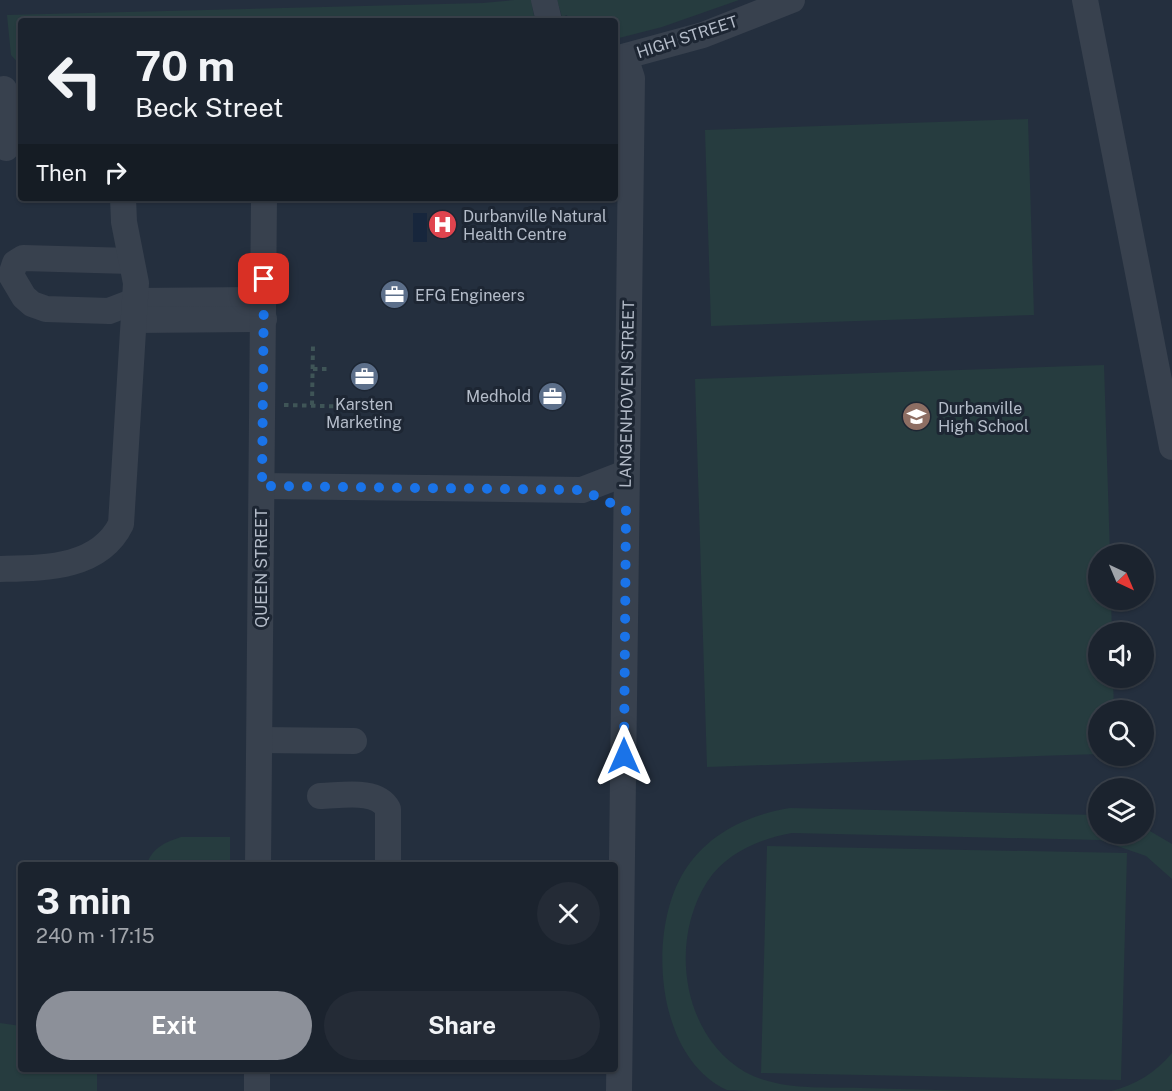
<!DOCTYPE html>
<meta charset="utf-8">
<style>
:root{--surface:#1b232e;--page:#242b36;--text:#f1f3f6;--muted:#a0a4aa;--line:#39404a;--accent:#8c9099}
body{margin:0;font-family:"Public Sans",sans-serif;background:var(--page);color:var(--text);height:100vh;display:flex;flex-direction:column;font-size:22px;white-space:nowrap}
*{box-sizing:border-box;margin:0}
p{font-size:20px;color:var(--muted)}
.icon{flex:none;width:33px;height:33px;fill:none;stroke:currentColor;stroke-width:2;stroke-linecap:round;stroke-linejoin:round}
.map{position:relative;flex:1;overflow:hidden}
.details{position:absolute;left:18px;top:862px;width:600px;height:210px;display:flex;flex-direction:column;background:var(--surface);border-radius:6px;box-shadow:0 2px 4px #0004,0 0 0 2px var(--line)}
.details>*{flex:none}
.guide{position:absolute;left:18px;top:18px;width:600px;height:183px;border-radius:6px;box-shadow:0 2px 4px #0004,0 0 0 2px var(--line);background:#1b232e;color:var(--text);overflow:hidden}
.needle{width:39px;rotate:136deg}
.fabs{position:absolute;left:1088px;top:544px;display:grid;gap:12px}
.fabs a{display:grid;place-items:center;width:66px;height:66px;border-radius:50%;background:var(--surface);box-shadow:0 2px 4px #0004,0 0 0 2px var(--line);font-size:30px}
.pin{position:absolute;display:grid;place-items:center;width:51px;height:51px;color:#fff;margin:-26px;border-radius:12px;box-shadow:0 3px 9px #0006}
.me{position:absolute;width:66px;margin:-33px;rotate:0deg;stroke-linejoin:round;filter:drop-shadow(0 0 4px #0008)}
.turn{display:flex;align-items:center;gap:21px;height:126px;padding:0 18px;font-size:27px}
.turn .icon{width:78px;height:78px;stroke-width:2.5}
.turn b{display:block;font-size:42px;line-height:51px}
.then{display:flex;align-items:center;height:57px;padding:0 18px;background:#0003;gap:12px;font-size:22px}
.round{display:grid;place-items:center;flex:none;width:63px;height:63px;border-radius:32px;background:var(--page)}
.summary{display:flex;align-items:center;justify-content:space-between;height:102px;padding:0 18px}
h1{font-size:36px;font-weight:700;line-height:45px}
.action{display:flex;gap:12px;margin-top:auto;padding:12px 18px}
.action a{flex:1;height:69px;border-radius:36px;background:var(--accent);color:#fff;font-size:24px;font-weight:700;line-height:69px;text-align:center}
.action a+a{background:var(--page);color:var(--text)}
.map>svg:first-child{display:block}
</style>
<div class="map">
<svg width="1172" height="1091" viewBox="0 0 1172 1091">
<rect width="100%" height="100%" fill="#242f3e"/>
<g fill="#263c3f">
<path d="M514 0H531L535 21H21V66L11 55 7 15 483 3Z"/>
<path d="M557 0H739L662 27 615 39V21H568L567 15 562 17Z"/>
<path d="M1028 119 1034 315 711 326 705 130Z"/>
<path d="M1104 365 1110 555H1098V600H1111L1112 633H1098V678H1113L1114 711H1098V754L707 767 695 379Z"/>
<path d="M790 808 1098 815V834H1143V827L1172 844V879L1146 856 1100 840 792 833C759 839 726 853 707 882 669 942 682 1035 745 1072 780 1091 823 1087 861 1088 899 1089 938 1090 976 1091 911 1091 846 1091 781 1091 768 1091 737 1091 727 1090 654 1057 646 926 687 867 711 832 749 815 790 808Z"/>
<path d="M181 837H230V865H147C151 848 166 842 181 837Z"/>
<path d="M767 846 1127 853 1121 1080 761 1073Z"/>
<path d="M0 1023 21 1026V1070H97V1091H0Z"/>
<path d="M1172 1053V1089L1169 1091H1111C1136 1085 1155 1073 1172 1053Z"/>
</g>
<rect fill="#17263c" x="413" y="213" width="14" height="29"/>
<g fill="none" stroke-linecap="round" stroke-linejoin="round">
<g stroke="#3f5557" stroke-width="4" stroke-dasharray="4.5 4.5" stroke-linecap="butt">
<path d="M313 369H330"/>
<path d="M284 405 359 407"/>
<path d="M312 405 313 344"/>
</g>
<g stroke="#38414e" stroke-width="26">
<path d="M544 0 549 21"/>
<path d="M1085 0 1172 447"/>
<path d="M615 59 703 35 792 0"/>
<path d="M4 89 6 148"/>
<path d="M131 261 23 258 15 263 11 275 24 297 32 304 46 309 109 311 135 301 264 300"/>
<path d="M134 320 264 319"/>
<path d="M262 486 582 490 626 473"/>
<path d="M0 569C43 568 99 569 121 524L136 283 124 222 123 198"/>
<path d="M260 740 354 741"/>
<path d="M320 796C340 796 377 788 388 809V866"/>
<path d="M258 866 264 198"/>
<path d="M257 1091V1070"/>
<path d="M619 1091 632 78 625 57"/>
</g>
</g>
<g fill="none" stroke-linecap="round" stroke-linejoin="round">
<path stroke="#1a73e8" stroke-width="10" stroke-dasharray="0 18" d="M264 279 262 486 582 490 626 510 624 756"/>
</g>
<defs>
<symbol id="hospital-disc" viewBox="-11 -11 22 22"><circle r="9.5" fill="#e0444e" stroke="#1d2633"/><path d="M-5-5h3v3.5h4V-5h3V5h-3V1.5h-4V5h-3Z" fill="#fff"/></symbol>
<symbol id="office-disc" viewBox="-11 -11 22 22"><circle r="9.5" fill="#5c6f8a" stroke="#1d2633"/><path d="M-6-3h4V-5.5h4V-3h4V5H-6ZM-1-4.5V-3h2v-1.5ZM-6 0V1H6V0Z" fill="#fff"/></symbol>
<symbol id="school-disc" viewBox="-11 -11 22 22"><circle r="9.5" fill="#8d6e63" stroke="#1d2633"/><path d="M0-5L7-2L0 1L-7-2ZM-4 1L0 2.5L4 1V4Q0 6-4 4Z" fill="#fff"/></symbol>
</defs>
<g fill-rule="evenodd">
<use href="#hospital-disc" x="426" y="208" width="33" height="33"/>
<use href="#office-disc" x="378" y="278" width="33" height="33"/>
<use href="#office-disc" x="348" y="360" width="33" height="33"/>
<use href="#office-disc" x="536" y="380" width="33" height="33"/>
<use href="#school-disc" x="900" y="400" width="33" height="33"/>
</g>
<g text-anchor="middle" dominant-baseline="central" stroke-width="6" stroke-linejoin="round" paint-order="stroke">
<g font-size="16" fill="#b4bcc9" stroke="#1d2633">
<text transform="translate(687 37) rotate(-18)">HIGH STREET</text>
<text transform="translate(627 394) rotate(-89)">LANGENHOVEN STREET</text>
<text transform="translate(261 568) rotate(-90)">QUEEN STREET</text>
</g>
<g font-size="16" fill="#b4bcc9" stroke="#1d2633" text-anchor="start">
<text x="463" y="216">Durbanville Natural<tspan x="463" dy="18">Health Centre</tspan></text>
<text x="415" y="295">EFG Engineers</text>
<text x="531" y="396" text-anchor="end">Medhold</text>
<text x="364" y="404" text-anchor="middle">Karsten<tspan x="364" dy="18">Marketing</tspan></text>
<text x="938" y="408">Durbanville<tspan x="938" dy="18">High School</tspan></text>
</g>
</g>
</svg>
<div class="fabs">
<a><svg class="needle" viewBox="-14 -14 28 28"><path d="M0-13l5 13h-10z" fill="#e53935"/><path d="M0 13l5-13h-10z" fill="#a0a4aa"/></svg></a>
<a><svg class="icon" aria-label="sound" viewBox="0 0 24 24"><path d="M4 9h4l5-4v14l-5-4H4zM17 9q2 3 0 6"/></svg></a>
<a><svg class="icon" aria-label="search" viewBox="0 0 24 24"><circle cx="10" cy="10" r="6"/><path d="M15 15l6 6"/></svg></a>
<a><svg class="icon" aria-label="layers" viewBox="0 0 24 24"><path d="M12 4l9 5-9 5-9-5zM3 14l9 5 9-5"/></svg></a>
</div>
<div class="pin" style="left:264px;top:279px;background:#d93025"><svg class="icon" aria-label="arrive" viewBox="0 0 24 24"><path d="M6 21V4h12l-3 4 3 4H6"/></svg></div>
<svg class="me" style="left:624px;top:756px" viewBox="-20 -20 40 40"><path d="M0-17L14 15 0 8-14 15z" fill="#1a73e8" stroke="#fff" stroke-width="4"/></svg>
<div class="guide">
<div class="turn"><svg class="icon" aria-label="left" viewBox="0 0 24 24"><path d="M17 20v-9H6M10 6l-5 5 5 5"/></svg><div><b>70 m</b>Beck Street</div></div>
<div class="then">Then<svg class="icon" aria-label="right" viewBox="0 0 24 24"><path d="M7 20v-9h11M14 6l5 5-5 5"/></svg></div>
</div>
<section class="details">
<div class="summary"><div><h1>3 min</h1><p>240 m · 17:15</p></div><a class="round"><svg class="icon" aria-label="close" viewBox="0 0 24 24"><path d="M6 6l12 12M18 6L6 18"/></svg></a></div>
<div class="action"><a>Exit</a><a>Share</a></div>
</section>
</div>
